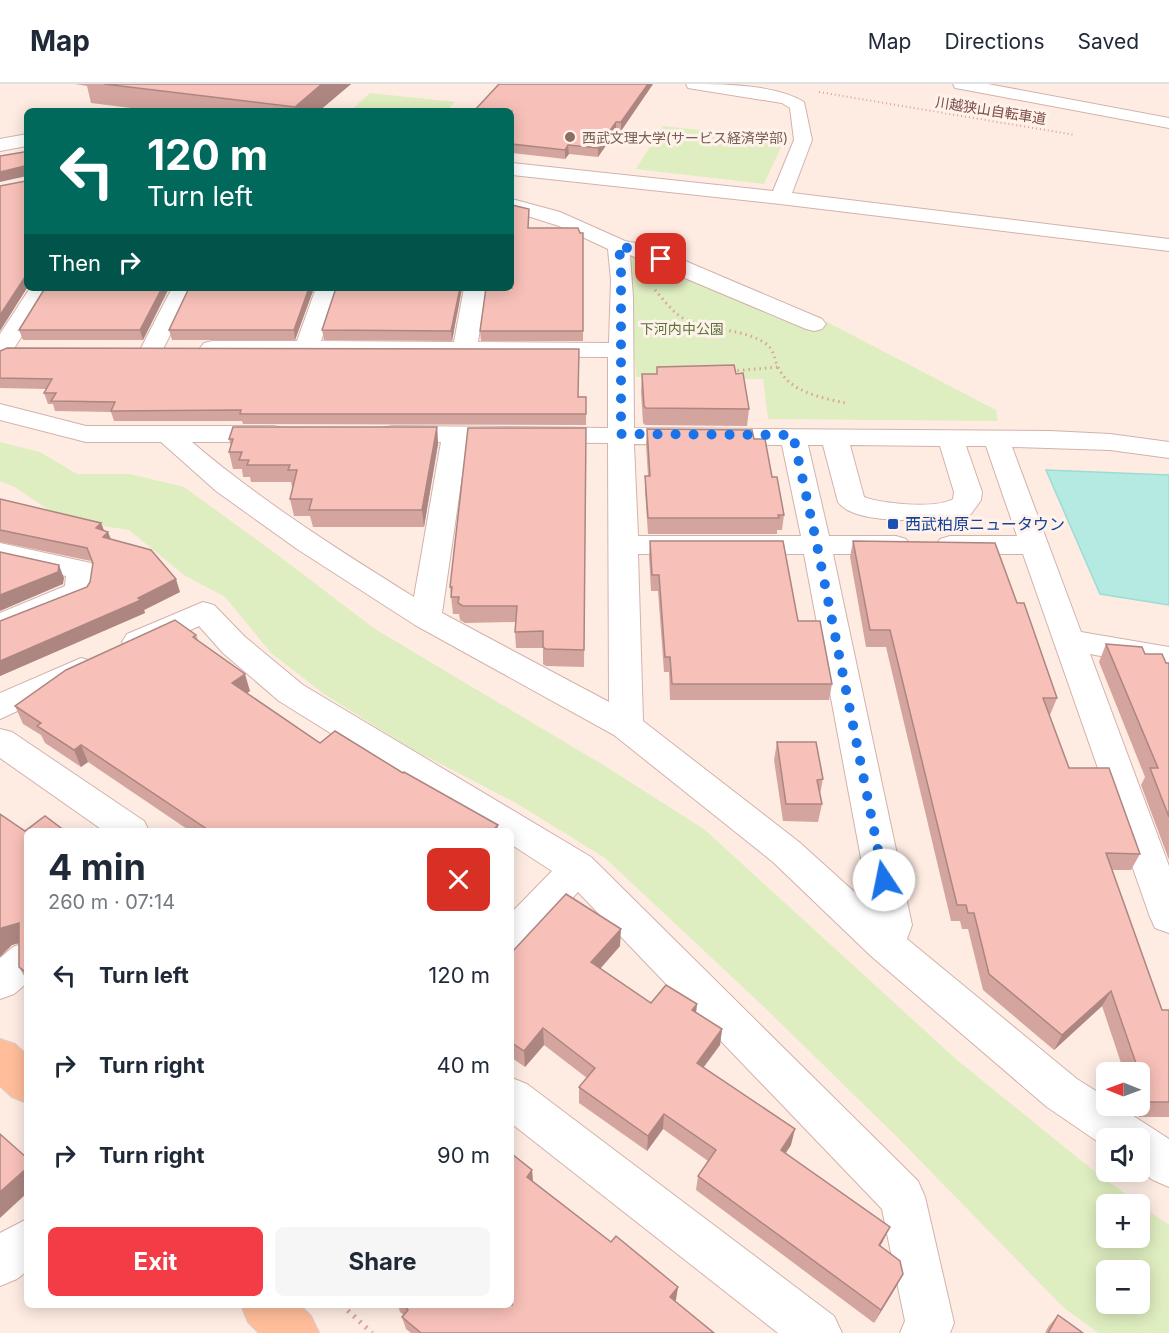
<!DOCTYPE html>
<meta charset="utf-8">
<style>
:root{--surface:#fff;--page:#f6f6f7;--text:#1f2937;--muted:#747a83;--line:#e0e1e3;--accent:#f43c46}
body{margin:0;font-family:Inter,"Noto Sans JP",sans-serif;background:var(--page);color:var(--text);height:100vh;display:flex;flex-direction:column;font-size:22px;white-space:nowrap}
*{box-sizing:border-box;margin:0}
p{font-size:20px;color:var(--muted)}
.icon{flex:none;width:33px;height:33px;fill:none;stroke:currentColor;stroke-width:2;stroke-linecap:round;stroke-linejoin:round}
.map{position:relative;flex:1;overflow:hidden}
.sheet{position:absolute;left:24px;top:744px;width:490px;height:480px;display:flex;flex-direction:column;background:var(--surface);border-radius:9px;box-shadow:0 3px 15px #0003}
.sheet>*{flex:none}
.guide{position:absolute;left:24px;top:24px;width:490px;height:183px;border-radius:9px;box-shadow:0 3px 15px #0003;background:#00695c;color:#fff;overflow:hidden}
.needle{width:39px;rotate:271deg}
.controls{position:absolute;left:1096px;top:978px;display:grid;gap:12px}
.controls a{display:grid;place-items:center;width:54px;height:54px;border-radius:9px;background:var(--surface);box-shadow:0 3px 15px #0003;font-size:30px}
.pin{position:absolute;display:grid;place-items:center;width:51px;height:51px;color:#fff;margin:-26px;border-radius:12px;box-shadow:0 3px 9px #0006}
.me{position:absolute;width:66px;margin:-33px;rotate:349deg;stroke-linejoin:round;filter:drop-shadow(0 0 4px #0008)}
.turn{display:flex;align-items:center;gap:21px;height:126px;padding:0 24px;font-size:27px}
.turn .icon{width:78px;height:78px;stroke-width:2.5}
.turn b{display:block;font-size:42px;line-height:51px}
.then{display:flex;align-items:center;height:57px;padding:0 24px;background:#0003;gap:12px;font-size:22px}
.round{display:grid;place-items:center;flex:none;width:63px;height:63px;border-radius:9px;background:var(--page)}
.head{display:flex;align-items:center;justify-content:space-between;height:102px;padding:0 24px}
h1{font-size:36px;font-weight:700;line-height:45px}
.cta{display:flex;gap:12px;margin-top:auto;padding:12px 24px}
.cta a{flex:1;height:69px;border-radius:9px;background:var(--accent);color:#fff;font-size:24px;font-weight:700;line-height:69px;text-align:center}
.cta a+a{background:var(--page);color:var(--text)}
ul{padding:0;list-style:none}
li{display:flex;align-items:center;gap:18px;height:90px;padding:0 24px}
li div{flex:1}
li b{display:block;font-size:22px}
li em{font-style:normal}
header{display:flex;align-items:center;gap:36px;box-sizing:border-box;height:84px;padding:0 30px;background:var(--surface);border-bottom:2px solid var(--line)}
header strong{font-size:28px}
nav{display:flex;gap:33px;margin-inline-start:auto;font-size:21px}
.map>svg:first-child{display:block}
</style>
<header>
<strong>Map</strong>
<nav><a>Map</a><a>Directions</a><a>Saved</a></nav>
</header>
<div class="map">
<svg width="1169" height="1249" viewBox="0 0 1169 1249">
<rect width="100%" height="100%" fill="#feece3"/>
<g fill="#dfeec0" fill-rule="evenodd">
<path d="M370 9 455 18 447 27H350Z"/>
<path d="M663 42 785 55 764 100 636 85Z"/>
<path d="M640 172 813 246 827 238 996 326 998 337 768 335 763 295 636 293 629 174Z"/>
<path d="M0 358 40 368 77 390H130L184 403 275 469 375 545 610 685 705 746 957 976 1099 1091 1140 1120H1107V1154H1140V1121L1169 1141V1249H1098L1063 1223 897 1053 763 922 605 774 516 719 412 665 324 610 271 569 225 513 184 491 129 446 63 436 15 403 0 397ZM1107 1186H1140V1220H1107Z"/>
</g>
<path fill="#b5eae3" stroke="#9bddd5" stroke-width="1.5" d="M1046 386 1169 391V521L1100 510Z"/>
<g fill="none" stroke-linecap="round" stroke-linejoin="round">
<defs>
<g id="minor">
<path d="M686 0C721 0 774 0 804 18L812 56 792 109 1169 155V167L780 120 512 91V79L773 107 794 56 790 24 782 19 694 5 688 4Z"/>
<path d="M953 0H988L1169 34V44L961 5 955 4Z"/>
<path d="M27 50V62L0 67V55Z"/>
<path d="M512 115 560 128 625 157 650 162 822 235 826 240 822 245 814 247 806 245 630 171 633 214 634 344 1050 347 1110 350 1169 358V374L1110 366 1012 363 1081 548 1169 563V585L1090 570 1169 782V849L1155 844 1150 833 1023 470H950L940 467 936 461 940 455 950 452H1017L986 362H966L982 408 981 416 971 430C944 437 855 443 838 418L823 361H808L829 452H896L906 455 910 461 906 467 896 470H833L912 841 907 855 1077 995 1107 1014V1022H1118L1169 1055V1103L1153 1096 1140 1087V1054H1107V1064L1047 1023 871 872 773 778 614 651 415 541 297 465 216 407 161 358H86L0 336V320L86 342H274L283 344 287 350 283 356 274 358H192C261 417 337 465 414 513L441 358H392L383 356 379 350 383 344 392 342 608 344V273L212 271 204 269 200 264 204 259 212 257H297L316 204H338L321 257 454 258 464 204H486L478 258 609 259 611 196 608 165 559 142 512 127ZM467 358 608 359 609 618 442 529ZM634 360 782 361 801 452H638ZM850 361 940 362 954 408 953 415C937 425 882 420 864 413ZM638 470H804L870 822 799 758 643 637Z"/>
<path d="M30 204H52L8 274 0 276V250Z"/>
<path d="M172 204H194L161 269 153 271 145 269 141 264Z"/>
<path d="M0 459 91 479C98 489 97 504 91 514L0 551V529L65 502 66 492 0 477Z"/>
<path d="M203 518 214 521 245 553 303 601 591 773 918 1097 925 1113 954 1239 950 1249H900L905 1237 882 1125 578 808 526 865 512 869V828L552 787 512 761V747H488L279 617 223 569 199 542 149 566 138 569 127 566 122 558 127 550Z"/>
<path d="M81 574 92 577 97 585 92 593 0 635V609Z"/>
<path d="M0 645 12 648 144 737 149 747H104L0 674Z"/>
<path d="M27 858V899L14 910 0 915V874L13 863Z"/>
<path d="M512 994 527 1000 834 1232 842 1249H778L512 1040Z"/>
<path d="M27 1135V1187L17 1195 0 1202V1149Z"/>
</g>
<g id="major">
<path d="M0 955 15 960 27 971V1019L12 1013 0 1002Z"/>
<path d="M241 1221H300L311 1232 319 1249H259L248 1238Z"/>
</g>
</defs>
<use href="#minor" stroke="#d3b2ab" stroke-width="2"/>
<use href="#major" stroke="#d9cccb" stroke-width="2"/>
<path stroke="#dca29b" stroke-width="2" stroke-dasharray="1 3" stroke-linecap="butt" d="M819 8 1075 51"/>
<g stroke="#dca29b" stroke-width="3" stroke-dasharray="1.5 4" stroke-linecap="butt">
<path d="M655 206C663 215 671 226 681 233 707 248 740 243 765 259 774 265 774 274 778 283 789 308 822 314 846 319"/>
<path d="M732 287 779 283"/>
</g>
<path stroke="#dca29b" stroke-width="5" stroke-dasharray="2 6" stroke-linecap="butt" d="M342 1221 372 1249"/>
<use href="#minor" fill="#fff" fill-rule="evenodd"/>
<use href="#major" fill="#ffbd99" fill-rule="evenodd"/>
</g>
<g fill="#d4a59e">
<path d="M75 0H351L319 27H155L91 19 87 2Z"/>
<path d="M653 0 621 47H616L598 73 569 70 565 75 512 69V27Z"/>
<path d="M529 135 528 144 583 149V257H481L480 247Z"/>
<path d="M169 204 143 256H23L19 246Z"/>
<path d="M314 204 295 256H172L169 246Z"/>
<path d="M336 204H462L452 257 324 256 322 246Z"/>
<path d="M0 267 586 313V341L243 340 242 337H114L111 328 55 327 53 320H48L44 309 46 305 0 304Z"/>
<path d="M657 283 736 290 749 325 747 342 645 341 643 339 641 307 642 290H657Z"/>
<path d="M437 343 438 360 424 443H313L310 432H294L290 415 293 403H292L291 398H251L250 393H243L242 385H233L229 368 231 363 229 355Z"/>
<path d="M586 344 584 583 546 582 543 580V564H516L515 548V538L465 539 460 536 459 530H453L450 503Z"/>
<path d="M647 345 754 355 772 393 784 431 782 446H777V450H648L645 407V392H648L646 360Z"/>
<path d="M0 415 101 439 104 446 108 448 111 455 180 508 144 526 145 529 0 592V537L87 503 90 498 93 480 91 477 0 458Z"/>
<path d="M650 457 798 537 832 600 829 616H670L669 588H664L658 507H651L649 472Z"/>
<path d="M853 457 1017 519 1057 614 1050 631H1049L1069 684 1140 770 1131 786H1112L1162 926H1169V1033H1139L1135 1022H1140V988H1124L1102 922 1054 966 983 906 968 845H962L960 837H951L886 563H866L850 473Z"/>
<path d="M196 551 198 556 250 607 247 609 320 659 403 689 498 741V747H190L88 678 81 683 45 659 41 651 23 640 15 622Z"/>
<path d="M1106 560 1145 570 1166 579H1169V776L1141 701 1145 693 1099 578Z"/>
<path d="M777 658 823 695 820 710 822 720 818 738 783 737 774 676Z"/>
<path d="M25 747H27V897L19 883V859L12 861Z"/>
<path d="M620 862 600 885 651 919 697 920 696 928 722 945 720 961 703 983 791 1061 786 1069 883 1157 880 1162 896 1203 874 1239 696 1106 698 1092 708 1077 663 1045 647 1067 579 1019V1003L587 994 544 961 525 983 512 974V868Z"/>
<path d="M532 1086 533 1097 611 1158 678 1203 675 1217 714 1249H411L406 1245 402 1233 404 1231 400 1228 398 1221H512Z"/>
<path d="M1058 1231 1083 1249H1045L1048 1243Z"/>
</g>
<g fill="#ad8681">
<path d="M322 0H351L319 27H296L295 23Z"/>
<path d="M648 0H653L621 47V38Z"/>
<path d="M616 38V47L598 73V64Z"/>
<path d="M568 61 569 70 565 75V66Z"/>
<path d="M25 82 27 92 0 98V88Z"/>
<path d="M25 193 27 204 0 247V231Z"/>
<path d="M162 204H169L143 256 140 246Z"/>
<path d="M309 204H314L295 256 294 246Z"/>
<path d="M460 204H462L452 257 451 247Z"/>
<path d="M437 343 438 360 424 443 422 426Z"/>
<path d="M101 439 105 450 108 448 112 460 107 465 96 444Z"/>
<path d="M59 481 64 494 63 500 0 527V511Z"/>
<path d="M176 495 180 508 144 526 145 529 0 592V577L138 514Z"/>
<path d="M245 590 250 607 237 616 232 599Z"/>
<path d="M81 661 88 678 81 683 74 666Z"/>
<path d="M19 839 27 857 12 861 0 873V846L2 844Z"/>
<path d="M621 845 620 862 591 895V878Z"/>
<path d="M1111 907 1102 922 1054 966 1062 951Z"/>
<path d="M697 920 695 937 692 926Z"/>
<path d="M543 944 544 961 525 983 524 967Z"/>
<path d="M722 945 720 961 695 995 697 979Z"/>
<path d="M664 1030 663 1045 647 1067 648 1052Z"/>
<path d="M795 1045 791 1061 777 1081 781 1066Z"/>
<path d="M27 1084V1109L0 1134V1108Z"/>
<path d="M532 1086 533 1101 527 1093Z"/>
<path d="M890 1143 883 1157 872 1175 879 1161Z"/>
<path d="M903 1190 896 1203 874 1239 881 1226Z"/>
<path d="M678 1203 676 1216 668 1226 670 1213Z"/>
</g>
<g fill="#f7c0b8" stroke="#ad8681" stroke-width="1.5">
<path d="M104 0H322L295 23Z"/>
<path d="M499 0H648L621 38H616L598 64 568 61 565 66 512 60V27H474Z"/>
<path d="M26 64 27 193H25L0 231V102L26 97 25 82 0 88V72L24 68Z"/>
<path d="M512 121 529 125 528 144H578L580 149H583V247H480L486 204H512Z"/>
<path d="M45 204H162L140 246H19Z"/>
<path d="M189 204H309L294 246H169Z"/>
<path d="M336 204H460L451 247 322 246Z"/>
<path d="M7 264 579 265 578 313H586V330H240L241 326 111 327 115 318 51 317 56 309H44L52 295 0 294V267Z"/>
<path d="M734 281 736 290 743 289 749 325 646 324 644 322 642 290H657V283Z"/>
<path d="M233 343H437L422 426H309L312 415H290L297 386H288L290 381H247L249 376H239L242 368H229L233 355H229Z"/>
<path d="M468 344H586L584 566 546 565 543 563V547L515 548 517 522H463L458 519 459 513H451L452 503H450Z"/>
<path d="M647 345 752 346 754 355H765L772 393H777L784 431H778L779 434H648L645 392H650Z"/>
<path d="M0 415 101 439 96 444 108 448 103 453 151 466 176 495 138 514 141 516 0 577V537L87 503 90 498 93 479 87 464 0 446Z"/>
<path d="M650 457H783L798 537H820L832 600H672L670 573H665L659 491H652Z"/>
<path d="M853 457 995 459 1017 519H1024L1057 614H1043L1069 684H1109L1140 770 1106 769 1162 926H1169V1018H1149L1140 991V988H1139L1111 907 1062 951 989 890 974 829H968L966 821H957L890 546H870Z"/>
<path d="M0 468 59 481 58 488 0 511Z"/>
<path d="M175 536 196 551 193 553 245 590 232 599 320 659 335 647 403 689 404 688 498 741 494 745 498 747H210L81 661 74 666 37 642 41 639 15 622 66 586Z"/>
<path d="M1106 560 1142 563 1145 570H1162L1166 579H1169V733L1150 684H1158Z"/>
<path d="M777 658H816L823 695 817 696 822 720H786Z"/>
<path d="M0 730 25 747 45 732 65 747H27V889L19 883V839L2 844 0 846Z"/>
<path d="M566 810 621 845 591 878 651 919 666 901 697 920 692 926 722 945 697 979 795 1045 781 1066 890 1143 879 1161 900 1177 903 1190 881 1226 698 1092 716 1066 664 1030 648 1052 579 1003 595 984 543 944 524 967 512 959V868Z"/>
<path d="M0 1050 27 1074V1084L0 1108Z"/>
<path d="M512 1070 532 1086 527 1093 611 1158 616 1152 678 1203 670 1213 714 1249H421L402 1233 408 1226 403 1221H512Z"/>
<path d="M1058 1231 1083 1249H1048Z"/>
</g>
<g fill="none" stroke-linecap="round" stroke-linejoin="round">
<path stroke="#1a73e8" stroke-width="10" stroke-dasharray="0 18" d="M661 175 642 167 618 162 621 177V350L793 351 817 461 884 796"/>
</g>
<circle fill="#8d6e63" stroke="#fff2eb" stroke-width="2" cx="570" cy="53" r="6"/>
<rect fill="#1a4fb4" stroke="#fff2eb" stroke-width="2" x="887" y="434" width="12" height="12" rx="3"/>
<g text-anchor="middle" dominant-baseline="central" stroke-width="6" stroke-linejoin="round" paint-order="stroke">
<g font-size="14" fill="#794a46" stroke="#fff2eb">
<text transform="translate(991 26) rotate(9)">川越狭山自転車道</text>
</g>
<g font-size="14" fill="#785e54" stroke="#fff2eb" text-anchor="start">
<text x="582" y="53">西武文理大学(サービス経済学部)</text>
</g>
<g font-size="14" fill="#5a7438" stroke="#fff2eb">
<text x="682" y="244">下河内中公園</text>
</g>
<g font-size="16" fill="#164399" stroke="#fff2eb" text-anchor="start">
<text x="905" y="440">西武柏原ニュータウン</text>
</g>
</g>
</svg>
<div class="controls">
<a><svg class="needle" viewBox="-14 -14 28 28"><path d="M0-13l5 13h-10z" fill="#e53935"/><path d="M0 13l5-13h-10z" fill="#747a83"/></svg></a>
<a><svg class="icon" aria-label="sound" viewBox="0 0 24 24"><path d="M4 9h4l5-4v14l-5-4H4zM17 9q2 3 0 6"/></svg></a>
<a>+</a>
<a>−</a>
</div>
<div class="pin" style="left:661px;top:175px;background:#d93025"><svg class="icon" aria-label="arrive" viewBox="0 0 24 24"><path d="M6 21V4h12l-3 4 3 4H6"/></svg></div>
<svg class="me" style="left:884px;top:796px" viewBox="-20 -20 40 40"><circle r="19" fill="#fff"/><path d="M0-13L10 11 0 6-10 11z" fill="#1a73e8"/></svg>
<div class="guide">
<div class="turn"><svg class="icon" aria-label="left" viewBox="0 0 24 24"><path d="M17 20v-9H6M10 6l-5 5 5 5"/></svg><div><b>120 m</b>Turn left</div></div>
<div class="then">Then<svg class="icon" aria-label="right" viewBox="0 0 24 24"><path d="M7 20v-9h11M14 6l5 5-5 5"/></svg></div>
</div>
<section class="sheet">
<div class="head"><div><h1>4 min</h1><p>260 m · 07:14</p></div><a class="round" style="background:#d93025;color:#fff"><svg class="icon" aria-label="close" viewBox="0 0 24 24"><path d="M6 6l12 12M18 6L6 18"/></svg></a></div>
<ul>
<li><svg class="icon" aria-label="left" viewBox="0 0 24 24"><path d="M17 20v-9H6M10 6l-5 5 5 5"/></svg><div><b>Turn left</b></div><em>120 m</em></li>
<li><svg class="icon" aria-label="right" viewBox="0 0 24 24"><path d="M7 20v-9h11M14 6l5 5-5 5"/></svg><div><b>Turn right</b></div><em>40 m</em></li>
<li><svg class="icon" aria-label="right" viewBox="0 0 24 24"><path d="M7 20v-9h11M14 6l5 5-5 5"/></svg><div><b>Turn right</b></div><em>90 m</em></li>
</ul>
<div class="cta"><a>Exit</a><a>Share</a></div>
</section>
</div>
